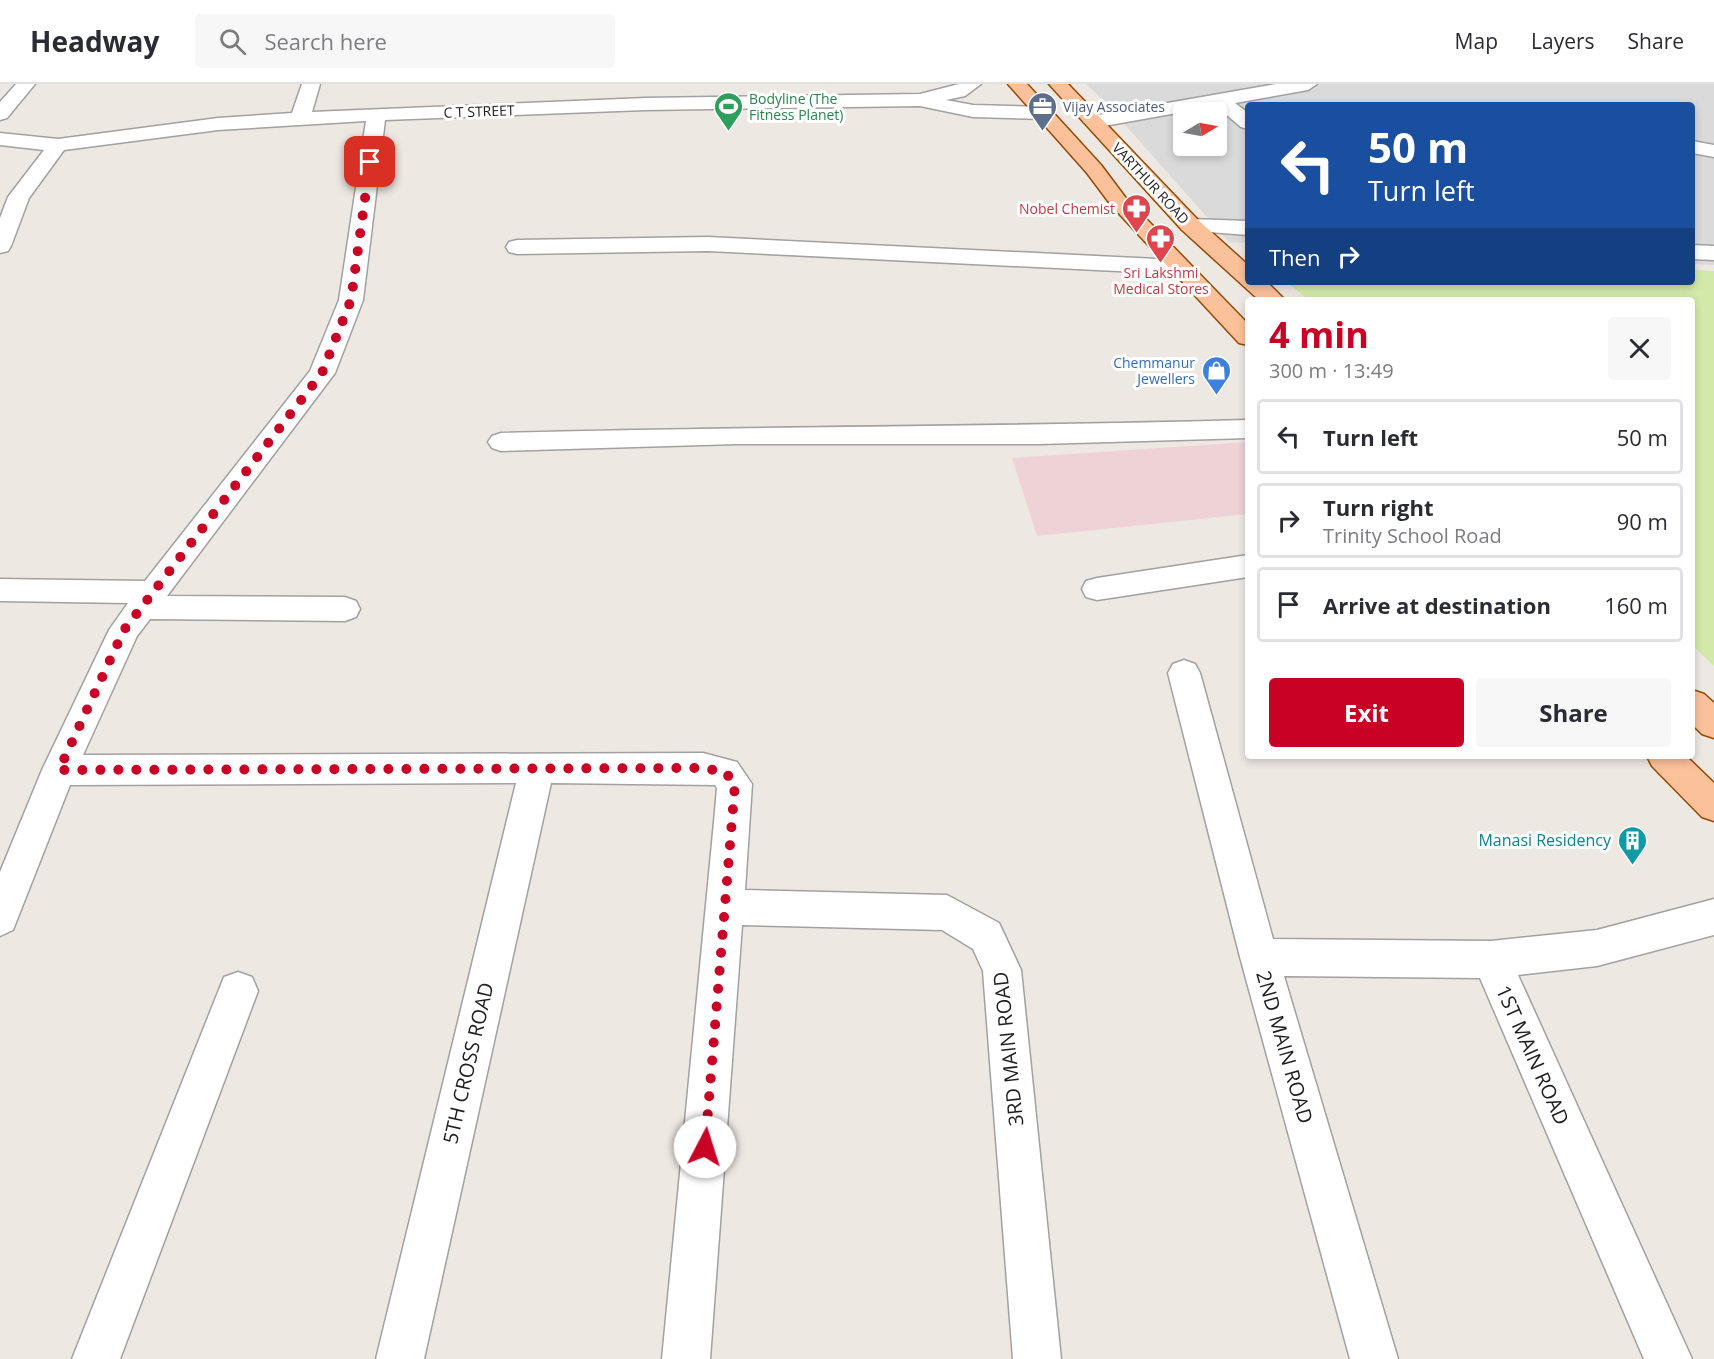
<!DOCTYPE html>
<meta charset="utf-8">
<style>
:root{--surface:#fff;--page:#f7f7f7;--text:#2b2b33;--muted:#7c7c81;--line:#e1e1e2;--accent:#c90125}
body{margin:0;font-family:"Open Sans",sans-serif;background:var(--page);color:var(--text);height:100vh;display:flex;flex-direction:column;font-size:22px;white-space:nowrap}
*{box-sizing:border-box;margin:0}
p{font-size:20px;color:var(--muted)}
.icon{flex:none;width:33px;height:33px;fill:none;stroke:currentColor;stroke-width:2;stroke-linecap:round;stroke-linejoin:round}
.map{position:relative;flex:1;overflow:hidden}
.side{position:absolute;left:1245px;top:213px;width:450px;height:462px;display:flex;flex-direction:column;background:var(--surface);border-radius:6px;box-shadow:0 3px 9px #0003}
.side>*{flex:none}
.banner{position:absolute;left:1245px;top:18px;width:450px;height:183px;border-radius:6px;box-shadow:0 3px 9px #0003;background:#1a4fa0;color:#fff;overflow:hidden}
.needle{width:39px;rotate:80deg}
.fabs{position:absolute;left:1173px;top:18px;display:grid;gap:12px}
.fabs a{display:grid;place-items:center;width:54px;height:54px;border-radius:6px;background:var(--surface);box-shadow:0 3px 9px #0003;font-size:30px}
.pin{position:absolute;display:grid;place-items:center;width:51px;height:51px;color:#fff;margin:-26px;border-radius:12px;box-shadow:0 3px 9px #0006}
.me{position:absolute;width:66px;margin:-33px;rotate:5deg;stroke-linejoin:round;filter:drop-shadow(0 0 4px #0008)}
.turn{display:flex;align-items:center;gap:21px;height:126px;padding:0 24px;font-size:27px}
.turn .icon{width:78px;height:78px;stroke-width:2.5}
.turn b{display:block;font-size:42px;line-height:51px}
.then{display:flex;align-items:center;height:57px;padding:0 24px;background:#0003;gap:12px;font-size:22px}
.round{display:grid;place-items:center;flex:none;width:63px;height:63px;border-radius:6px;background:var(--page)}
.overview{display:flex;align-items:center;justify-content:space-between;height:102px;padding:0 24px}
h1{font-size:36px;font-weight:700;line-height:45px;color:var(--accent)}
.primary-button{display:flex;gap:12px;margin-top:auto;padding:12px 24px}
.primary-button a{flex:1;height:69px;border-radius:6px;background:var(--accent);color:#fff;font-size:24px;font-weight:700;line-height:69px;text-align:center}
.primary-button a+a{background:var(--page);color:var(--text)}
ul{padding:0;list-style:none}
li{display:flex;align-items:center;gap:18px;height:75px;margin:0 12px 9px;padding:0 12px;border:3px solid var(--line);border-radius:6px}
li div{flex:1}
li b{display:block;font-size:22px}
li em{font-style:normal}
header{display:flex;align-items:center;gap:36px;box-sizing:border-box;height:84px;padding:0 30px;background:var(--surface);border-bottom:2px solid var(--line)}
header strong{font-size:28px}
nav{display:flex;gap:33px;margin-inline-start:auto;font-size:21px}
.search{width:420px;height:54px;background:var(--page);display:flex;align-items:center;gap:15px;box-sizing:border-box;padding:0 21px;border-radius:6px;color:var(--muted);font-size:22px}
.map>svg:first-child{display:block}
</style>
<header>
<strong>Headway</strong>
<div class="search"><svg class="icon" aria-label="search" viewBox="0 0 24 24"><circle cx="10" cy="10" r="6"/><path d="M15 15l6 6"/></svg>Search here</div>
<nav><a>Map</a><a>Layers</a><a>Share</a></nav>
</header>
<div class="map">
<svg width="1714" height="1275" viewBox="0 0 1714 1275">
<rect width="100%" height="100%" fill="#eee8e3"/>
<path fill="#dbdada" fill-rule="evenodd" d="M1086 0H1714V181L1692 180V21H1248V159L1229 158 1104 17ZM1184 28H1216V62H1184Z"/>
<path fill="#efd2d6" d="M1248 358V430L1037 452 1012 374Z"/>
<path fill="#d3e9a9" d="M1692 186 1714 187V582L1692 561V216H1309L1286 198H1692Z"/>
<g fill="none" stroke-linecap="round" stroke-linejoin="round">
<defs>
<g id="minor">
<path d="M16 0H35L7 34 0 36V18Z"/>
<path d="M302 0H320L312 28 645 14 920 10 959 0H981L965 12 946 16 973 21 1044 23 1054 29 1044 35 973 33 920 22 645 26 385 36 363 216 335 289 167 512 345 513 356 517 360 525 356 533 345 537 150 535 137 552 83 671 703 669 737 678 752 700 745 806 947 811 999 839 1021 886 1061 1275H1013L983 887 973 865 942 846 742 841 710 1275H662L714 738 717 704 715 701 551 699 424 1275H376L516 699 70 701 13 846 0 852V788L42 686 109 546 128 519 0 517V495L145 497 310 287 339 216 366 37 218 46 64 66 29 114 11 162 8 167 0 169V134L8 113 44 66 0 61V49L58 55 218 34 292 29Z"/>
<path d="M1276 0H1317L1308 6 1235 19 1248 29V45L1241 43 1216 22 1093 44 1083 38 1093 32Z"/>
<path d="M1692 57 1714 61V73L1692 69Z"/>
<path d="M1190 135 1248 137V151L1182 146 1179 141 1182 136Z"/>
<path d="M708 153 1178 176 1186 178 1189 183 1186 188 1178 190 708 167 517 170 509 168 506 163 509 158 517 156Z"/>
<path d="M1692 161 1714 162V176L1692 175Z"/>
<path d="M1248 336V354L1040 360H737L501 367 492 364 488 358 492 352 501 349C750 342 999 343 1248 336Z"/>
<path d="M1248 471V493L1097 516 1086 513 1082 505 1086 497 1097 494Z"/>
<path d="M1184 576 1195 580 1200 589 1273 855 1491 857 1597 846 1714 815V851L1597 882 1518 891 1692 1275H1644L1480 894 1284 892 1398 1275H1350L1240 873 1168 589 1173 580Z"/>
<path d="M238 888 252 893 258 907 120 1275H72L224 893Z"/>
</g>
<g id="major">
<path d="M1008 0H1027L1101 81 1125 113 1248 240V261L1239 259 1111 121 1087 89Z"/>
<path d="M1049 0H1068L1198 136 1248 181V198H1267L1285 216H1259L1182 146Z"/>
<path d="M1692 606 1704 610 1714 619V654L1702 650 1692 640Z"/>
<path d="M1647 672H1686L1714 699V737L1702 733 1652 682Z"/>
</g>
</defs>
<use href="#minor" stroke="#a1a1a1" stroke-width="3"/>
<use href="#major" stroke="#954a01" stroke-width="3"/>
<use href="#minor" fill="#fff" fill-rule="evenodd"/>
<use href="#major" fill="#fbc19b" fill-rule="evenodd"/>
</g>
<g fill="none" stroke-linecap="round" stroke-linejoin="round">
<path stroke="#c90125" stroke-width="10" stroke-dasharray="0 18" d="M370 78 351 216 322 289 124 546 59 686 703 684 725 688 735 700 705 1063"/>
</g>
<defs>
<symbol id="stadium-pin" viewBox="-11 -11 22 30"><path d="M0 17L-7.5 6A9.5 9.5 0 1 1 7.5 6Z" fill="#2e9e5b" stroke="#fff"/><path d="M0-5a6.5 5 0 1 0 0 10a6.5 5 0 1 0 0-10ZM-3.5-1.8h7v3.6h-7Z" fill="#fff"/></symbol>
<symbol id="office-pin" viewBox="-11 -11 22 30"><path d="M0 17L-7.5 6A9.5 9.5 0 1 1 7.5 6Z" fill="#5c6f8a" stroke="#fff"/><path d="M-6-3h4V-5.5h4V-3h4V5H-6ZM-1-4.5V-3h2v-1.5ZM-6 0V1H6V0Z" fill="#fff"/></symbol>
<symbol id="pharmacy-pin" viewBox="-11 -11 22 30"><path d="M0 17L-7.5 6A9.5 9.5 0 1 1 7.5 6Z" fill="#e0444e" stroke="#fff"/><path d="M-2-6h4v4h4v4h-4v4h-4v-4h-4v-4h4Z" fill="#fff"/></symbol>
<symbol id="shop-pin" viewBox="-11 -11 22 30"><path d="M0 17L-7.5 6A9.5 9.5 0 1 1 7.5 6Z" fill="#3f7fe0" stroke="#fff"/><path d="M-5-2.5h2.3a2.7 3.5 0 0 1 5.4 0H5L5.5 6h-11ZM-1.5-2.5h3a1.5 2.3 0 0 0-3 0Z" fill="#fff"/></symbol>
<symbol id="building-pin" viewBox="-11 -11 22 30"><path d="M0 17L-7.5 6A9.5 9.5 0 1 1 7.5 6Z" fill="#0f9aa8" stroke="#fff"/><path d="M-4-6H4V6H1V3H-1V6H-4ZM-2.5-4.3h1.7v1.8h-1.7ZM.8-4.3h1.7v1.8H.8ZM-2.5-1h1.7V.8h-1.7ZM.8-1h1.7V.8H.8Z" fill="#fff"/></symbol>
</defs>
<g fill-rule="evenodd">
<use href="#stadium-pin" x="712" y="6" width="33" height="45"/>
<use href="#office-pin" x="1026" y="6" width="33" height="45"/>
<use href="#pharmacy-pin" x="1120" y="108" width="33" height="45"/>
<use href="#pharmacy-pin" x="1144" y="138" width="33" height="45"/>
<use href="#shop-pin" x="1200" y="270" width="33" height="45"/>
<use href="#building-pin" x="1616" y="740" width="33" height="45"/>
</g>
<g text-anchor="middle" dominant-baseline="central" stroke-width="6" stroke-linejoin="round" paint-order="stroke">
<g font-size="14" fill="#27864d" stroke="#fff" text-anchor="start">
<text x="749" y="14">Bodyline (The<tspan x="749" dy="16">Fitness Planet)</tspan></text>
</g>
<g font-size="14" fill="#4e5e75" stroke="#fff" text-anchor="start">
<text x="1063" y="22">Vijay Associates</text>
</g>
<g font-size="14" fill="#1d1d1d" stroke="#fff">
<text transform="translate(479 27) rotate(-2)">C T STREET</text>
<text transform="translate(1151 99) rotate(47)">VARTHUR ROAD</text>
</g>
<g font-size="14" fill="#be3a42" stroke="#fff" text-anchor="end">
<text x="1115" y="124">Nobel Chemist</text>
<text x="1161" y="188" text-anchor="middle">Sri Lakshmi<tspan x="1161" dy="16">Medical Stores</tspan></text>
</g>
<g font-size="14" fill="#366cbe" stroke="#fff" text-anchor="end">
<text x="1195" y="278">Chemmanur<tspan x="1195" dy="16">Jewellers</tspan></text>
</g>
<g font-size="16" fill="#0d838f" stroke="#fff" text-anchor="end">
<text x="1611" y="756">Manasi Residency</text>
</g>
<g font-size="20" fill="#1d1d1d" stroke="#fff">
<text transform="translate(1285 963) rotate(74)">2ND MAIN ROAD</text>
<text transform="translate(1008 965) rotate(-96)">3RD MAIN ROAD</text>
<text transform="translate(1533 971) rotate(66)">1ST MAIN ROAD</text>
<text transform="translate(468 979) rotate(-77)">5TH CROSS ROAD</text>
</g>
</g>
</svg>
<div class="fabs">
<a><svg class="needle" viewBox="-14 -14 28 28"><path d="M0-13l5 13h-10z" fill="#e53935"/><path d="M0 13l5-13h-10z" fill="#7c7c81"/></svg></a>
</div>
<div class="pin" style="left:370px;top:78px;background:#d93025"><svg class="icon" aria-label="arrive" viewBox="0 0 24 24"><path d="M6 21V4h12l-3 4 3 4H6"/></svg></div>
<svg class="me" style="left:705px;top:1063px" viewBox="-20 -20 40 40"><circle r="19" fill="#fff"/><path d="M0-13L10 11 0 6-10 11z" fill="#c90125"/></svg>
<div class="banner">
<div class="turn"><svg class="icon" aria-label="left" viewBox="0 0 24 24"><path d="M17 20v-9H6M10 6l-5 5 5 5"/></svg><div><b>50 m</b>Turn left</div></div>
<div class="then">Then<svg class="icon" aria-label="right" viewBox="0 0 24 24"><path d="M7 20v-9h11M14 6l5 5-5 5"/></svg></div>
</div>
<section class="side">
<div class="overview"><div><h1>4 min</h1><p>300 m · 13:49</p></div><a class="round"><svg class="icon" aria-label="close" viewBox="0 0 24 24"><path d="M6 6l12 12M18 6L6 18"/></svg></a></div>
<ul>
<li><svg class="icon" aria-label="left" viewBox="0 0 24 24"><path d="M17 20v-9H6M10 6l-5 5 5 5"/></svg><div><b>Turn left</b></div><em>50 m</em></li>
<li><svg class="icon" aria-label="right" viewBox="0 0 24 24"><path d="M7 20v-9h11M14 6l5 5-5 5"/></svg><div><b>Turn right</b><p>Trinity School Road</p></div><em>90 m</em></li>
<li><svg class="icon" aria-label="arrive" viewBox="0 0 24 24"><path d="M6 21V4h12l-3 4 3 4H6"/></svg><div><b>Arrive at destination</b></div><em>160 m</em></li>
</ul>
<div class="primary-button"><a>Exit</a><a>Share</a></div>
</section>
</div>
